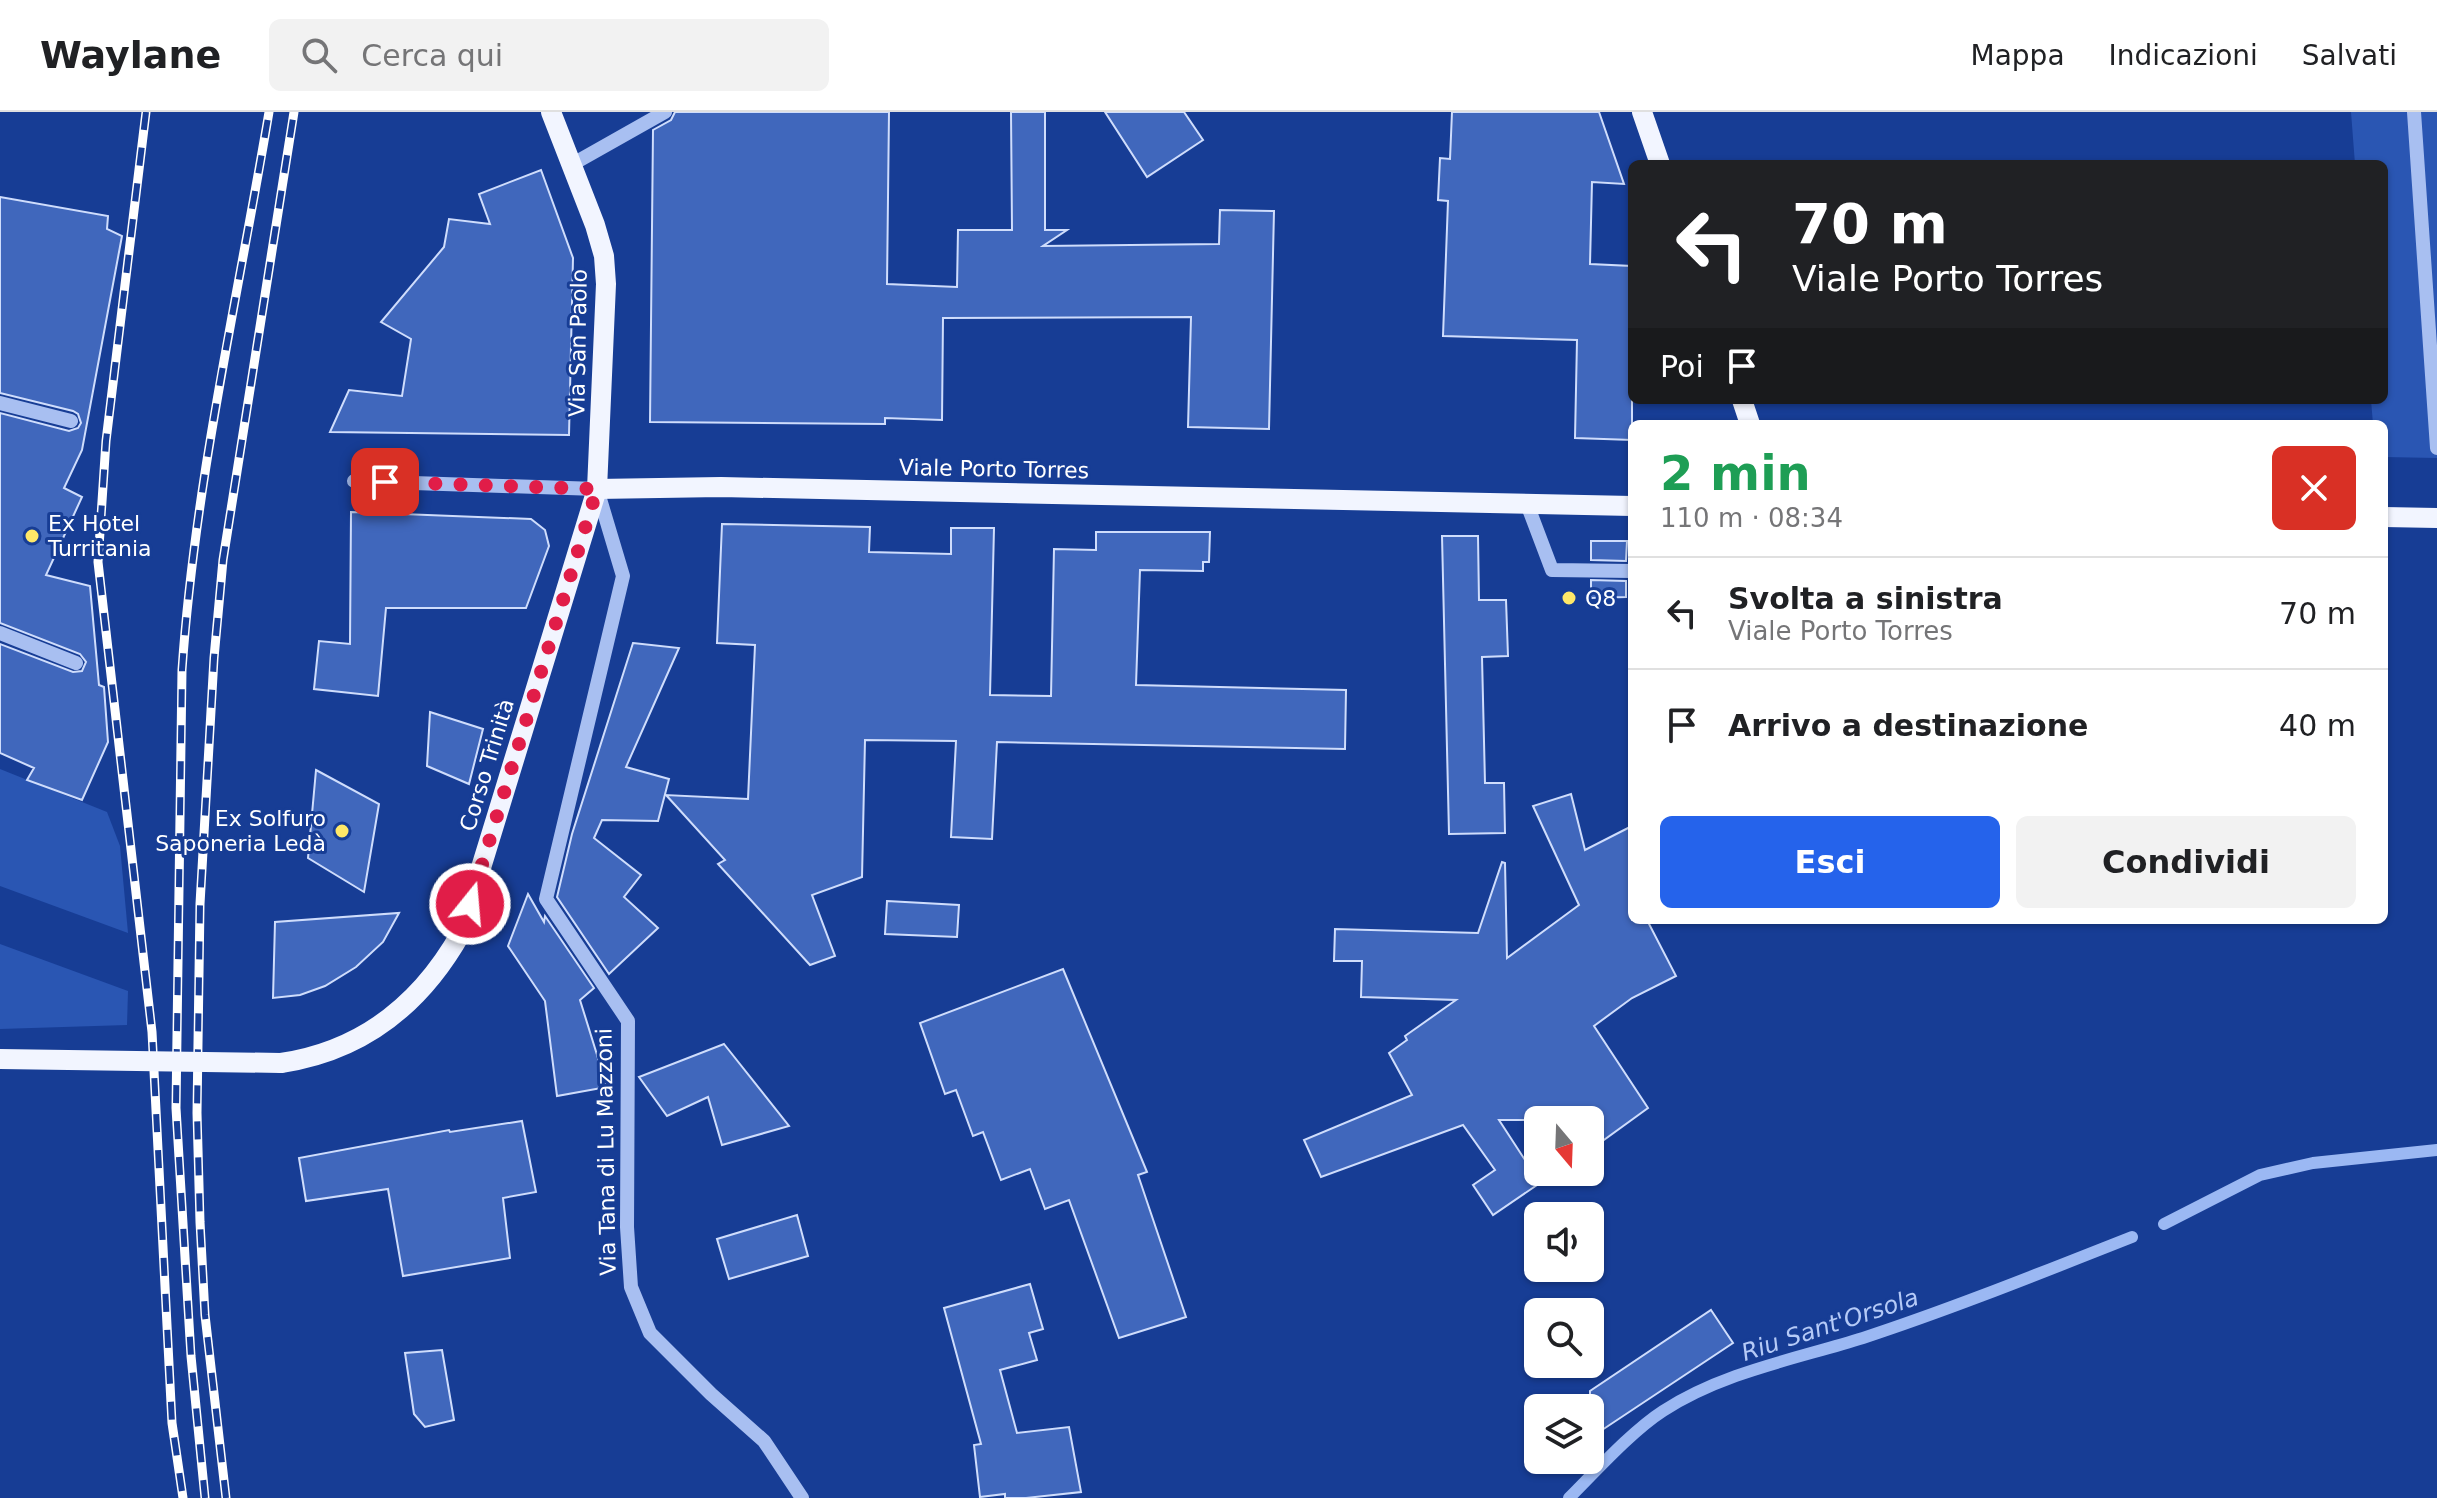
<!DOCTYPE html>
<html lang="it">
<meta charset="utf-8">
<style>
:root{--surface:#fff;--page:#f2f2f2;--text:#202124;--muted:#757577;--line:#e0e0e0;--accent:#2563eb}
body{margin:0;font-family:"DejaVu Sans",sans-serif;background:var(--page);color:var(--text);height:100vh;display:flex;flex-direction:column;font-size:30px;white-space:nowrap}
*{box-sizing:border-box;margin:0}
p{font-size:26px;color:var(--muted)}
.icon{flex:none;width:44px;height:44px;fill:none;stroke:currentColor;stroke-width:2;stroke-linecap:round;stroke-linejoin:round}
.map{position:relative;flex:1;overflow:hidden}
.sheet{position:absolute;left:1628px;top:308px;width:760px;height:504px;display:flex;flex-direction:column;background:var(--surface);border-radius:12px;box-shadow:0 2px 6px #0004}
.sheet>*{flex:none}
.guide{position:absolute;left:1628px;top:48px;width:760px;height:244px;border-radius:12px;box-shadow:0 2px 6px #0004;background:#202124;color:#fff;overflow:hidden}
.needle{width:52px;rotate:161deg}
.fabs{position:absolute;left:1524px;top:994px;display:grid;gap:16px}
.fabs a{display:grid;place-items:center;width:80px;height:80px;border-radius:12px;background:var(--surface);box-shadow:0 2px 6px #0004;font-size:40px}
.pin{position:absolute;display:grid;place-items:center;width:68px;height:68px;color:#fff;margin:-34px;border-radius:16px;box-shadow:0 4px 12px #0006}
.me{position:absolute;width:88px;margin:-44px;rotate:17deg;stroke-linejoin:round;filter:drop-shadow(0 0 6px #0008)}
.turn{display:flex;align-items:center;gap:28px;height:168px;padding:0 32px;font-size:36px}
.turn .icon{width:104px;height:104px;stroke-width:2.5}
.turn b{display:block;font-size:56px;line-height:68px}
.then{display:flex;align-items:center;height:76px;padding:0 32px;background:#0003;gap:16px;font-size:30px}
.round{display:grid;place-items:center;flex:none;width:84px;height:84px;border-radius:12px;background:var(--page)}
.overview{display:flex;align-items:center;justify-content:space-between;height:136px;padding:0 32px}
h1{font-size:48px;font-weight:800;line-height:60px;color:#1e9e55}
.button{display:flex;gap:16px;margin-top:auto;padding:16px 32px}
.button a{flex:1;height:92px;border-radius:12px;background:var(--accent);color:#fff;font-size:32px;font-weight:800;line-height:92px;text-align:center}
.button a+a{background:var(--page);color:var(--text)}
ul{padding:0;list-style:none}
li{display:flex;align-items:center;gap:24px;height:112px;padding:0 32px;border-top:2px solid var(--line)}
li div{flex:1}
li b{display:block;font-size:30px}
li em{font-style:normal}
header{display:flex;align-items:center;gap:48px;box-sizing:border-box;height:112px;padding:0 40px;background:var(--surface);border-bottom:2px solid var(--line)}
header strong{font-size:38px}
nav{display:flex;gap:44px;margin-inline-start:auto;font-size:28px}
.search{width:560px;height:72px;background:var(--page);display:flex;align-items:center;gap:20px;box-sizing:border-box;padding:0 28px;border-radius:12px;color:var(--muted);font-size:30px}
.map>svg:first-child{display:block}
</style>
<header>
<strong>Waylane</strong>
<div class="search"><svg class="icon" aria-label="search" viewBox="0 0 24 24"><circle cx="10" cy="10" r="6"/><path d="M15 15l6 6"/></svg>Cerca qui</div>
<nav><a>Mappa</a><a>Indicazioni</a><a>Salvati</a></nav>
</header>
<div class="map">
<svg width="2437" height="1386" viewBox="0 0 2437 1386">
<rect width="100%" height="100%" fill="#173d95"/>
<g fill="#2a56b3">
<path d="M2351 0H2437V346L2384 345V312H2373L2371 288H2384V52H2355Z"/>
<path d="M0 657 107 700 120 734 128 821 0 774Z"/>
<path d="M0 832 128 879 127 913 0 917Z"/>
</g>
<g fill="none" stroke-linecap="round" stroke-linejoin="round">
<g stroke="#9bb8f3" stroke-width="12">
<path d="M2164 1112 2260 1063 2313 1051 2437 1038"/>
<path d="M1569 1386C1596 1359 1632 1319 1663 1299 1723 1260 1796 1247 1863 1226 1954 1196 2043 1160 2132 1125"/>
</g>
</g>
<g fill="#4067bc" stroke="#cfddfc" stroke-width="2">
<path d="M675 0H889L887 172 957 175 958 118H1012L1011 0H1045V118H1067L1043 134 1219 132 1220 98 1274 99 1269 317 1188 315 1191 205 943 206 942 308 885 306V312L650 310 653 18 671 8Z"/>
<path d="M1105 0H1184L1203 28 1147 65Z"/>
<path d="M1452 0H1599L1624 72 1592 70 1590 152 1632 154V328L1575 326 1577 228 1443 224 1448 89 1438 88 1440 46 1450 47Z"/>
<path d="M541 58 573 146 569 323 330 320 349 278 402 284 411 227 381 210 444 135 449 107 490 112 479 82Z"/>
<path d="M0 85 108 104 107 117 122 124 82 338 64 376 82 385 46 463 90 474 99 573 104 575 108 630 82 688 27 668 34 656 0 641V532L73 560 82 559 86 550 80 542 0 511V301L69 319 78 316 81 311 78 302 73 299 0 281Z"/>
<path d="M351 400 531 407 545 418 549 434 526 496H386L378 584 314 577 319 529 350 532Z"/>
<path d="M722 412 870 415 869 440 951 442V416H994L990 583 1051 584 1054 437 1096 438V420H1210L1209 450H1203V459L1140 458 1136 573 1346 578 1345 637 997 630 992 727 951 725 956 629 865 628 862 765 812 783 835 844 810 853 718 752 725 748 666 683 748 687 755 533 717 531Z"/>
<path d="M1442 424H1478L1479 488H1506L1508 544 1482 545 1485 671H1504L1505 721 1449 722Z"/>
<path d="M1591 429H1627L1626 449 1591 448Z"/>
<path d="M1591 468 1626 469V485L1591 486Z"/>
<path d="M633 531 679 536 626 655 669 667 658 709 602 708 594 726 641 763 624 785 658 816 609 862 557 785 572 722Z"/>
<path d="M430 600 483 617 469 672 427 654Z"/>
<path d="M316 658 379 692 364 780 308 746Z"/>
<path d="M1571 682 1585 738 1632 714V808H1647L1676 864 1632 886 1594 914 1648 996 1590 1038V1008H1499L1540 1071 1493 1103 1473 1073 1495 1058 1463 1013 1321 1065 1304 1028 1412 983 1389 941 1407 928 1405 924 1456 888 1361 885 1362 849H1334L1335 817 1478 821 1502 750 1505 751 1507 846 1579 793 1533 694Z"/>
<path d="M528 782 544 810 545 804 594 876 580 888 607 975 557 984 545 889 508 834Z"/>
<path d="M887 789 959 793 957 825 885 822Z"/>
<path d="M399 801 383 830 356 855 325 874 300 883 273 886 275 810Z"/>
<path d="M1063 857 1147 1060 1138 1063 1186 1205 1119 1226 1069 1088 1045 1097 1030 1057 1001 1068 983 1020 973 1024 956 978 945 982 920 911Z"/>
<path d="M724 932 789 1014 722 1033 708 985 667 1004 639 965Z"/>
<path d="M522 1009 536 1080 503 1086 510 1146 403 1164 388 1077 306 1089 299 1046 449 1018 450 1020Z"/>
<path d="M797 1103 808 1144 729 1167 717 1127Z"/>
<path d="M1030 1172 1043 1217 1029 1221 1037 1248 1000 1258 1017 1321 1069 1315 1081 1380 1026 1386H1005V1382L980 1385 974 1333 981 1332 944 1196Z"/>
<path d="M1711 1198 1733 1231 1590 1326V1279Z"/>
<path d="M442 1238 454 1308 425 1315 414 1302 405 1241Z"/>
</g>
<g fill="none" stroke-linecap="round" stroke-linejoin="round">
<g stroke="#a8bff1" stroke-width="14">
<path d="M2414 0 2437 336"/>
<path d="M571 53 665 0"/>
<path d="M0 291 71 309"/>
<path d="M354 369 597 377 623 464 546 787 628 909 627 1115 631 1175 650 1221 711 1282 764 1329 802 1386"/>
<path d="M1527 392 1552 458 1632 459"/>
<path d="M0 521 76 551"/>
</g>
<g stroke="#f2f5ff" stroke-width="20">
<path d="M1642 0 1660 52"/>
<path d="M1742 288 1750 312"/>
<path d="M597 377 721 375 1632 394"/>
<path d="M2384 405 2437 406"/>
<path d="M281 951C362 939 421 892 461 821L597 377 606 172 604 144 595 113 551 0"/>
</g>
<defs>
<g id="rail">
<path d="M146 0 106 329 98 450 152 920 172 1311 183 1386"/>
<path d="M205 1386 191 1244 176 996 182 558C195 370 238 185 269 0"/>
<path d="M226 1386 205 1203 200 1110 197 1001 200 792 214 546 223 448 294 0"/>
</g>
</defs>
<use href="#rail" stroke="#fff" stroke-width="9"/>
<use href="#rail" stroke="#173d95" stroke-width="6" stroke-dasharray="18" stroke-linecap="butt"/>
<path stroke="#f2f5ff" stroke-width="20" d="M0 947 281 951"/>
</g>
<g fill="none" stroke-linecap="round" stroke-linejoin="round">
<path stroke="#e11d48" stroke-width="14" stroke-dasharray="0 25.2" d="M385 370 597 377 470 792"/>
</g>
<g fill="#ffe868" stroke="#173d95" stroke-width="3">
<circle cx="32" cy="424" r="8"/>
<circle cx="1569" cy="486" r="8"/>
<circle cx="342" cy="719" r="8"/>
</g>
<g text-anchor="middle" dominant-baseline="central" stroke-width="6" stroke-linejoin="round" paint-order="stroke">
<g font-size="22" fill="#fff" stroke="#173d95">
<text transform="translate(578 231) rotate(-89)">Via San Paolo</text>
<text transform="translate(994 357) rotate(1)">Viale Porto Torres</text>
<text transform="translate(487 653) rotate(-73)">Corso Trinità</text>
<text transform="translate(606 1040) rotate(-91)">Via Tana di Lu Mazzoni</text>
</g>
<g font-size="22" fill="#fff" stroke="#173d95" text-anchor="start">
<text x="48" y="411">Ex Hotel<tspan x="48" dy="25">Turritania</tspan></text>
<text x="1585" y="486">Q8</text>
<text x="326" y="706" text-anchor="end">Ex Solfuro<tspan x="326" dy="25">Saponeria Ledà</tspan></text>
</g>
<g font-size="24" font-style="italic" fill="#b5caf7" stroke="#173d95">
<text transform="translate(1830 1213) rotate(-18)">Riu Sant'Orsola</text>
</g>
</g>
</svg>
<div class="fabs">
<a><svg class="needle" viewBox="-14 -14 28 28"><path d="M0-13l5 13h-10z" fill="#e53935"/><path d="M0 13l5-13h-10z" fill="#757577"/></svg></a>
<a><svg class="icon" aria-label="sound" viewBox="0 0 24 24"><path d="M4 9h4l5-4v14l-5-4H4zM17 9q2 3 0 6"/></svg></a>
<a><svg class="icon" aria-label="search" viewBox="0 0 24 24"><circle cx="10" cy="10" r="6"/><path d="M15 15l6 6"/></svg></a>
<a><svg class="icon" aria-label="layers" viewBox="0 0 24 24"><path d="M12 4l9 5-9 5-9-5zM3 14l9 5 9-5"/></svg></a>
</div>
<div class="pin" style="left:385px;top:370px;background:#d93025"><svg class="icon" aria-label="arrive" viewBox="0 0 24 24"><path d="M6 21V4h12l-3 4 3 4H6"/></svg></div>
<svg class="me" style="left:470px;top:792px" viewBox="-20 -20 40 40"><circle r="17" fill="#e11d48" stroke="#fff" stroke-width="3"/><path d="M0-11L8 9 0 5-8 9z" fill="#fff"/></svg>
<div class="guide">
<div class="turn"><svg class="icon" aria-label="left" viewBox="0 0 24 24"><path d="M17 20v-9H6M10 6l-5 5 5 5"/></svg><div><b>70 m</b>Viale Porto Torres</div></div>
<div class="then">Poi<svg class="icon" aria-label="arrive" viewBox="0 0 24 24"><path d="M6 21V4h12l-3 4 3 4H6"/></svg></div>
</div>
<section class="sheet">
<div class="overview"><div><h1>2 min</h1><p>110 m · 08:34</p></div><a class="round" style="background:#d93025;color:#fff"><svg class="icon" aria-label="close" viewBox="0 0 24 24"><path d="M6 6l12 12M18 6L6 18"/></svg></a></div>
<ul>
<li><svg class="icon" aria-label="left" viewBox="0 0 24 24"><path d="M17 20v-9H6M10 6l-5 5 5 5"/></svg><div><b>Svolta a sinistra</b><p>Viale Porto Torres</p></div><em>70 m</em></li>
<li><svg class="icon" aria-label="arrive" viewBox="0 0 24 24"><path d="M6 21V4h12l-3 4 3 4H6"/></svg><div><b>Arrivo a destinazione</b></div><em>40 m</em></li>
</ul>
<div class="button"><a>Esci</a><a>Condividi</a></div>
</section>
</div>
